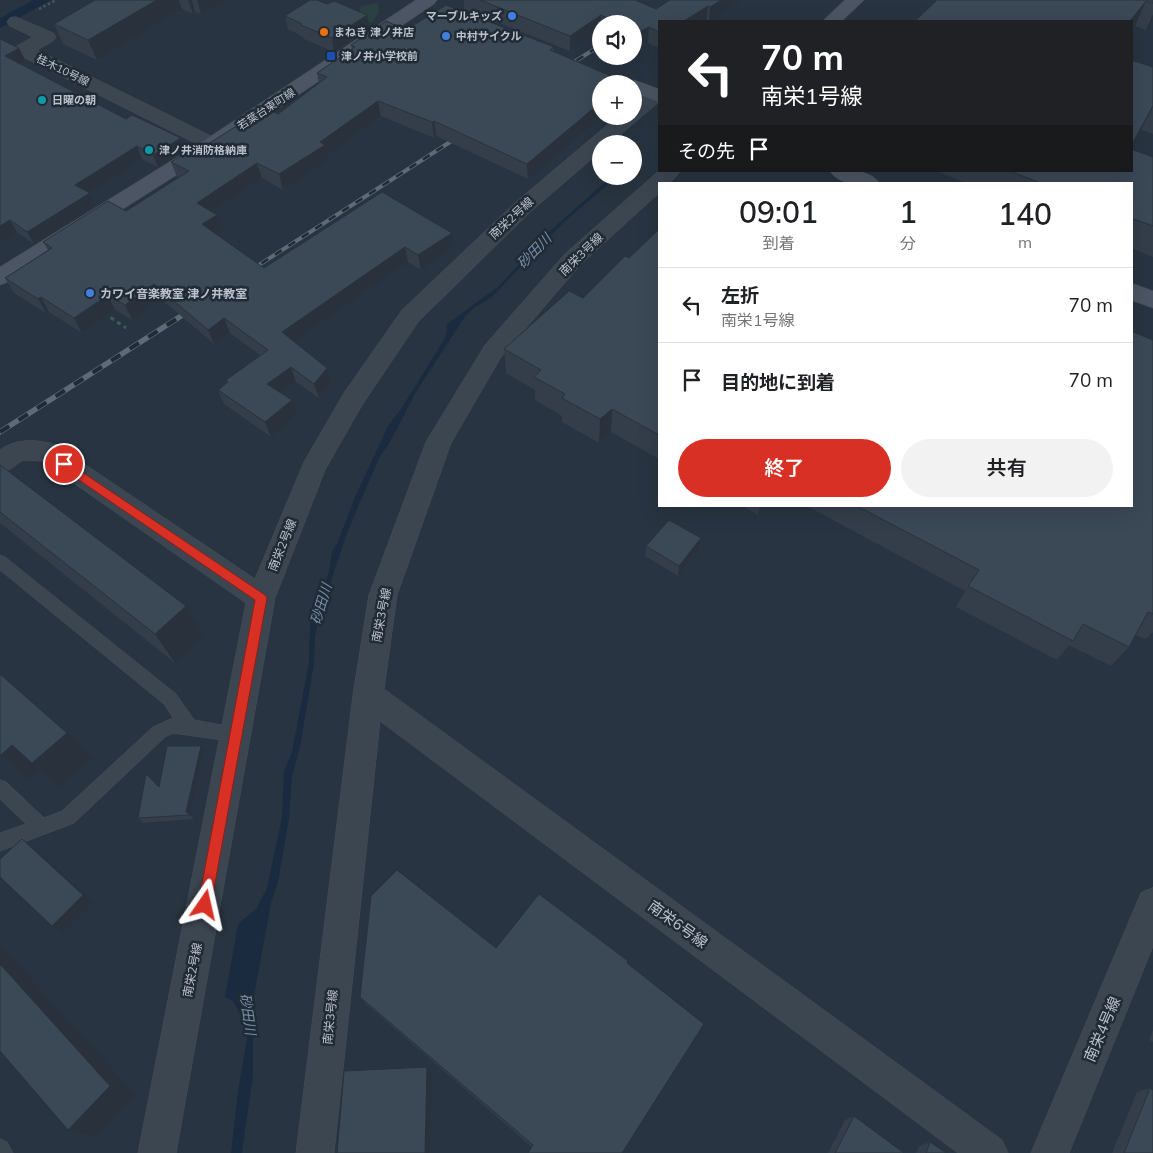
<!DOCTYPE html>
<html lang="ja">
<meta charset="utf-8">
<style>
:root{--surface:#fff;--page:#f2f2f2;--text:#202124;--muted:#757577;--line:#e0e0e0;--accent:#d93025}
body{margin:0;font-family:Mulish,"Noto Sans JP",sans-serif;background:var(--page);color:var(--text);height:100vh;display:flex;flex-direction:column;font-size:19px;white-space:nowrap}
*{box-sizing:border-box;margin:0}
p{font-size:16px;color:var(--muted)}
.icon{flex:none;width:28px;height:28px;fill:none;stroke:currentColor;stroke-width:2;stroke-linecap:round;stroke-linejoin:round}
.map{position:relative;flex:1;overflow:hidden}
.side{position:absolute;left:658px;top:182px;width:475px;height:325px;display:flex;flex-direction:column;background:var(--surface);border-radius:0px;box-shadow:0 5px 20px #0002}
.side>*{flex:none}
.top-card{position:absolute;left:658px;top:20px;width:475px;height:152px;border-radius:0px;box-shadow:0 5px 20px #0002;background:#202124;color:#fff;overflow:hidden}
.buttons{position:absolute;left:592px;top:15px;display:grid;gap:10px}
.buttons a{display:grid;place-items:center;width:50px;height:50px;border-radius:50%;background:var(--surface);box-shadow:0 5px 20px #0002;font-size:25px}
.pin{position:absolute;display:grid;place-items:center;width:42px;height:42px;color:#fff;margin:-21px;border:2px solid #fff;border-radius:50%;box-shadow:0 1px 5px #0007}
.me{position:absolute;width:55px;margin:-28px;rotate:11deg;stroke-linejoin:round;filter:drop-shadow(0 0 4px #0008)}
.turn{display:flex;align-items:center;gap:18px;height:105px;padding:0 20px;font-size:22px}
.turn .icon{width:65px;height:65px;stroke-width:2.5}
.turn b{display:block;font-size:35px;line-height:42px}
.then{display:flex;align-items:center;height:48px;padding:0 20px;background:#0003;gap:10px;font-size:19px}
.eta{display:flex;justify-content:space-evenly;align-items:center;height:85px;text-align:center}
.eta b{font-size:30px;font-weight:600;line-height:35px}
.button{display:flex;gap:10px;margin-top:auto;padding:10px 20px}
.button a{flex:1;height:58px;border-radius:30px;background:var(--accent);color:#fff;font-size:20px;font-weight:600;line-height:58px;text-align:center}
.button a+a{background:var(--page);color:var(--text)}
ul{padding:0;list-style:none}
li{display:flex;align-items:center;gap:15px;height:75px;padding:0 20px;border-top:1px solid var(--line)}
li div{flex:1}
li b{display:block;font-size:19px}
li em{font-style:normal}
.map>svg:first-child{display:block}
</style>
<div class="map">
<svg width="1153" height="1153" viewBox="0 0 1153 1153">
<rect width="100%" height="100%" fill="#283441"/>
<path fill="#2a4042" d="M378 3 379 11 372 23 358 17 361 6Z"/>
<g fill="#1b2b3f">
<path d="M33 0H51L0 28V18Z"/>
<path d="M612 176H618L563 223 492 297 475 307 466 315 416 392 390 442 379 458 347 533 319 617 315 637 314 664 300 747 292 776 289 819 278 882 271 903 253 1001V1076L242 1153H231L238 1091 247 1039 245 1023 233 1001 225 997 238 924 256 909 267 888 282 817 284 771 292 752 309 662 310 624 329 572 332 551 337 544 355 497 388 426 401 409 445 338 447 331 446 325 499 286 551 230Z"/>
</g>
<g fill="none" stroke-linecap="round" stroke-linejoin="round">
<defs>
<g id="lane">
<path d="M0 555 5 557 176 694 194 720 243 729 245 734 243 739 237 742 173 733 165 737 74 823 0 851V833L26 824 0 799V780L6 782 44 818 62 811 153 727 173 718 164 704 0 570Z"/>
<path d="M0 1139 7 1142 13 1153H0Z"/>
</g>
<g id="street">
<path d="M16 17 53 33 56 37 53 41 37 50 219 140 222 144 219 148 212 150 205 148 17 54 14 50 17 46 33 37 10 26 7 22 10 18Z"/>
<path d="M655 89 659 90V102L609 144H601V151L530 212 418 322 362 405 325 470 275 598 176 1153H138L246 603 42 461 23 460 9 470 0 473V450C17 438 36 439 56 445L255 579 304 462 344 393 402 310 516 202 618 116H634V103L648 91Z"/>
<path d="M659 171H681L669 184H659V193L581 264 501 357 451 443 397 595 384 689 1002 1140 1008 1153H958L380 721 334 1153H296L353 695 369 595 426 442 485 345 565 254Z"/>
<path d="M1153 888V946L1069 1153H1031L1141 893Z"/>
</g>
<g id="secondary">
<path d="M416 0H437L434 4 219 148 8 282 0 285V267L205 140Z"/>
<path d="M845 0H864L842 21H823Z"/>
<path d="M634 80 659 89V102L634 93V84H626Z"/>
<path d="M830 171C846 171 870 168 880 184 864 184 840 187 830 171Z"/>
<path d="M1131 283 1153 291V308L1131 300Z"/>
</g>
</defs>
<use href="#lane" stroke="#464f5a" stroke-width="1"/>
<use href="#street" stroke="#464f5a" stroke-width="1"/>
<use href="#secondary" stroke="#464f5a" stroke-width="1"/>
<path stroke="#435959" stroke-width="2.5" stroke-dasharray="2.5 2.5" stroke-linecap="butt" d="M39 9 56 0"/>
<path stroke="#435959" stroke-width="3" stroke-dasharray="4 4" stroke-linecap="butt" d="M104 313 126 328"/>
<use href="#lane" fill="#3c4651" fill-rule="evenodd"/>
<use href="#street" fill="#3c4651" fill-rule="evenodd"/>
<use href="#secondary" fill="#4b5563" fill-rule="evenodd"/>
<defs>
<g id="rail-far1">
<path d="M563 69 601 45"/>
<path d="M248 272 461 135"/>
</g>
<path id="rail" d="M0 432 192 309"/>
</defs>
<use href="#rail-far1" stroke="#5f6a77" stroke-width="4"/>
<use href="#rail" stroke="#5f6a77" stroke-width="5.5"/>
<use href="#rail-far1" stroke="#212b36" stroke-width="2.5" stroke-dasharray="8" stroke-linecap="butt"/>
<use href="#rail" stroke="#212b36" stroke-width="4" stroke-dasharray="11" stroke-linecap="butt"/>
</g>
<g fill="#333e4a">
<path d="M95 0H224L201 14 195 12 193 14 182 9 97 60 63 44 54 24Z"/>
<path d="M464 0H635L656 9 670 0H742L711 21H659V48L648 43 635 50 634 49V24H601V31H600L570 51 464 9Z"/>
<path d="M937 0H1153V20L1146 30 1135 26 1131 30V21Z"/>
<path d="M327 4 367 15 369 28 334 52 304 39 303 37 288 29 285 16Z"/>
<path d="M406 30 554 47V52L625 82V84H601L528 179 436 136 434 138 381 116 327 155 328 160 283 190 262 178 212 212 222 230 216 234 264 268 382 192 453 248 421 270 408 262 294 342 327 368 331 382 319 398 296 382 280 392 297 414 271 437 224 404 218 390 227 383 226 380 260 355 230 333 214 344 161 299 132 320 115 310 82 333 49 312 47 314 14 293 5 278 48 250 43 242 126 211 178 178 177 177 171 162 205 146 238 129 278 114 319 84 317 73 352 49 351 45Z"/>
<path d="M0 39 19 48 25 60 19 63 126 119 181 138 185 150 158 167 142 159 88 192 96 205 34 244 17 232 0 242Z"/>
<path d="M1153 67V134L1141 130Z"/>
<path d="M1153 157V257L1131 248V184H968L937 171H1131Z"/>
<path d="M659 231V459L611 432 599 443 562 422V416L535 400V390L506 373 504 349 583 298 629 258Z"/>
<path d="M1153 340V632L1146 639 1135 635 1129 647 1111 666 1069 645 1057 660 956 607 965 591 807 506H1131Z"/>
<path d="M0 465 186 606 204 635 175 663 0 523Z"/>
<path d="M743 506H765L758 515Z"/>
<path d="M701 538 699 548 678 576 645 556 646 546Z"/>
<path d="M204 751 190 815 194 819 143 823 138 818 159 787Z"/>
<path d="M496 948 627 963 532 1147 366 1004 360 997Z"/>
<path d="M1153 1030V1042L1149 1040Z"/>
<path d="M1150 1088 1153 1153H1112L1137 1092Z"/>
<path d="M854 1116 904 1153H828L845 1120Z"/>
<path d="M930 1142 946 1153H916L919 1146Z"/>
</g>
<g fill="#29323c">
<path d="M157 0H179L182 9 97 60 88 40Z"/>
<path d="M188 0H192L195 12 193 14Z"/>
<path d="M197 0H224L201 14Z"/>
<path d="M721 0H742L711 21H709L710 7Z"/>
<path d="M1146 1 1135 26 1131 30V21H1130Z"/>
<path d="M708 6 706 21H684Z"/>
<path d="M1153 14V20L1146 30Z"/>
<path d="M367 15 369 28 334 52 332 38Z"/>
<path d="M601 15 600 31 570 51V36Z"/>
<path d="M649 27 648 43 635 50 636 34Z"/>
<path d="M19 48 25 60 11 68 5 56Z"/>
<path d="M378 101 381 116 327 155 328 160 283 190 279 174 320 142Z"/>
<path d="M601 102 602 116 528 179 527 164Z"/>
<path d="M1153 106 1141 130 1131 148V146Z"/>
<path d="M434 121 436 136 434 138 432 122Z"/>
<path d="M181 138 185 150 158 167 153 155Z"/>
<path d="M137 146 142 159 81 197 75 185Z"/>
<path d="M257 163 262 178 203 218 197 203Z"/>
<path d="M90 193 96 205 34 244 27 232Z"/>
<path d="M217 215 222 230 208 239 202 224Z"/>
<path d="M10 220 17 232 0 242V226Z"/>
<path d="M452 233 453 248 421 270 418 255Z"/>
<path d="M405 247 408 262 287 347 282 332Z"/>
<path d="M154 284 161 299 132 320 125 305Z"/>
<path d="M108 295 115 310 82 333 74 318Z"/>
<path d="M41 297 49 312 47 314 38 299Z"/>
<path d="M224 318 230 333 214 344 208 330Z"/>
<path d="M291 367 296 382 272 398 267 384Z"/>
<path d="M327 368 331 382 319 398 314 384Z"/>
<path d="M292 400 297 414 271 437 265 422Z"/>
<path d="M612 409 611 432 599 443 600 419Z"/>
<path d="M760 506H765L758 515Z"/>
<path d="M701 538 699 548 678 576 679 566Z"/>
<path d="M186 606 204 635 175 663 155 634Z"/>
<path d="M67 733 93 758 60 787 32 763Z"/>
<path d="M12 745 40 770 30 779 1 755Z"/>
<path d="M201 746 204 751 190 816 186 812Z"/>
<path d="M22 839 33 847 93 902 63 933 52 926Z"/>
<path d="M0 945 136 1095 96 1137 68 1130 0 964Z"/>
<path d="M427 1067 432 1073 430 1153H425Z"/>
</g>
<g fill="#3b4856" stroke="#29323c">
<path d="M95 0H157L88 40 54 24Z"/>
<path d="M310 0H317L327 4 334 1 367 15 332 38 301 25 302 24 285 16Z"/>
<path d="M480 0H635L656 9 670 0H721L710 7 708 6 684 21H659V32L649 27 636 34 634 33V24H617L601 15 570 36Z"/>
<path d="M937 0H1153V3L1146 1 1130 21H915Z"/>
<path d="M446 5 554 47 550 50 625 82 623 84H601V102L527 164 434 121 432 122 378 101 320 142 325 145 279 174 257 163 197 203 217 215 202 224 264 268 382 192 452 233 418 255 405 247 282 332 327 368 314 384 291 367 267 384 292 400 265 422 218 390 228 382 226 380 268 350 224 318 208 330 154 284 125 305 108 295 74 318 41 297 38 299 5 278 52 248 43 242 108 201 126 211 189 171 171 162 200 144 205 146 235 127 238 129 268 109 278 114 327 77 317 73 355 47 351 45 386 21 406 30Z"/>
<path d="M0 39 19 48 5 56 126 119 132 115 181 138 153 155 137 146 75 185 90 193 27 232 10 220 0 226Z"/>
<path d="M1131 60 1153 67V106L1131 146Z"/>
<path d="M1131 149 1153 157V226L1131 218V184H1043L1010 171H1131Z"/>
<path d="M658 230 659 231V435L612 409 600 419 562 398 565 394 534 377 541 370 504 349 569 291 583 298 625 256 629 258Z"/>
<path d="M1131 331 1153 340V614L1148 612 1129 647 1083 624 1073 641 968 586 979 570 857 506H1131Z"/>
<path d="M0 465 186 606 155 634 0 512Z"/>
<path d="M669 520 701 538 679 566 646 546Z"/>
<path d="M0 674 67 733 32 763 12 745 1 755 0 754Z"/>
<path d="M167 746H201L186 812 190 815 138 818 146 774 159 787Z"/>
<path d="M22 839 83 895 52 926 0 877V859Z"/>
<path d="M397 870 496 948 539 894 628 961 627 963 704 1024 622 1153H528L533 1145 360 997 371 896Z"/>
<path d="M0 964 110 1086 68 1130 0 1051Z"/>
<path d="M427 1067 425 1153H337L344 1071Z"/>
<path d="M1150 1088 1153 1090V1153H1124Z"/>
<path d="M854 1116 904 1153H835Z"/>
<path d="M930 1142 946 1153H926Z"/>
</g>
<path fill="#d93025" stroke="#8d1f18" d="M64 460 265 595 267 598 211 905 209 910 205 912 200 910 198 905 255 600 60 467 58 464Z"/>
<g fill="#3f7fe0" stroke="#212b36" stroke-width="2">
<circle cx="512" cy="16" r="5"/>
<circle cx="446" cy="36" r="5"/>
<circle cx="90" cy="293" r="5"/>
</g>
<circle fill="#e8710a" stroke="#212b36" stroke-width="2" cx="324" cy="32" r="5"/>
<rect fill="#1a4fb4" stroke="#212b36" stroke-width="2" x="326" y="51" width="10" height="10" rx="2.5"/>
<g fill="#0f9aa8" stroke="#212b36" stroke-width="2">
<circle cx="42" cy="100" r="5"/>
<circle cx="149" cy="150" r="5"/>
</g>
<g text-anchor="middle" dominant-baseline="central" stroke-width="5" stroke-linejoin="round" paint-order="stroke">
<g font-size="11" font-weight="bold" fill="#b9c1cb" stroke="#212b36" text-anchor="start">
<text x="502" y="16" text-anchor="end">マーブルキッズ</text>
<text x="334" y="32">まねき 津ノ井店</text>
<text x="456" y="36">中村サイクル</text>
<text x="341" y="56">津ノ井小学校前</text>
<text x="52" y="100">日曜の朝</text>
<text x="159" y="150">津ノ井消防格納庫</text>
</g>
<g font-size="11" fill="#b9c1cb" stroke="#212b36">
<text transform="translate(63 70) rotate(26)">桂木10号線</text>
<text transform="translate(266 109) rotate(-33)">若葉台東町線</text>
</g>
<g font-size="12" fill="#b9c1cb" stroke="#212b36">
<text transform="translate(511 218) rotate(-43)">南栄2号線</text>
<text transform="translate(581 254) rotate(-44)">南栄3号線</text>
<text transform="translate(282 545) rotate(-68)">南栄2号線</text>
<text transform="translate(381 615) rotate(-79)">南栄3号線</text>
<text transform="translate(192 970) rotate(-79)">南栄2号線</text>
<text transform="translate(330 1017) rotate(-84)">南栄3号線</text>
</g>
<g font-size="12" font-weight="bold" fill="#b9c1cb" stroke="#212b36" text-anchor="start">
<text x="100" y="293">カワイ音楽教室 津ノ井教室</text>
</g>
<g font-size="14" font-style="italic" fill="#758da7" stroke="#212b36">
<text transform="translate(534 251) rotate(-46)">砂田川</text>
<text transform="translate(321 604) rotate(-73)">砂田川</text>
<text transform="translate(248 1014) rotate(82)">砂田川</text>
</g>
<g font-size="15" fill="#b9c1cb" stroke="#212b36">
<text transform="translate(678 924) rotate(36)">南栄6号線</text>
<text transform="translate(1102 1029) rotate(-67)">南栄4号線</text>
</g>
</g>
</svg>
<div class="buttons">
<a><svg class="icon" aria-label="sound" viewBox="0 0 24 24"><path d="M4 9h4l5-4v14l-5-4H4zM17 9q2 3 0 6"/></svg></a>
<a>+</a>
<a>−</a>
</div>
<div class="pin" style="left:64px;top:464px;background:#d93025"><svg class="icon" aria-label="arrive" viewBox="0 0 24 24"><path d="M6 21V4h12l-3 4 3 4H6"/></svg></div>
<svg class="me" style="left:205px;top:905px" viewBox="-20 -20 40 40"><path d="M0-17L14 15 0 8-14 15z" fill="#d93025" stroke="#fff" stroke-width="4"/></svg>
<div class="top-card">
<div class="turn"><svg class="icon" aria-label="left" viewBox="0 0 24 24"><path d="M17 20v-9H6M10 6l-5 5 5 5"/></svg><div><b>70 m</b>南栄1号線</div></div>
<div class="then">その先<svg class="icon" aria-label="arrive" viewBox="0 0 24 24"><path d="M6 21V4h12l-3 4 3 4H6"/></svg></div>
</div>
<section class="side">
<div class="eta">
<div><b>09:01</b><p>到着</p></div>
<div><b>1</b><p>分</p></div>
<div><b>140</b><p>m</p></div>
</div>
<ul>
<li><svg class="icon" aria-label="left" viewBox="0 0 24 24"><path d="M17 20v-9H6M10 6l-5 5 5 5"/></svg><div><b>左折</b><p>南栄1号線</p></div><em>70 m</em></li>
<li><svg class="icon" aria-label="arrive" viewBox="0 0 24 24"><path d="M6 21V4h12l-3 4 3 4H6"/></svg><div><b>目的地に到着</b></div><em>70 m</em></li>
</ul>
<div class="button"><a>終了</a><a>共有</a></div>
</section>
</div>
